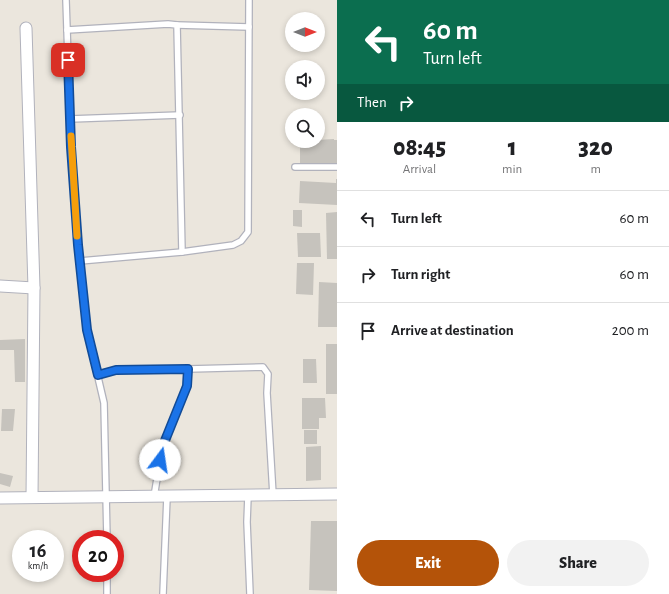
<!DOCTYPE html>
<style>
:root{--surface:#fff;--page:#f2f2f2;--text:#202124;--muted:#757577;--line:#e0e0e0;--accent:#b45309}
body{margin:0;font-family:"Alegreya Sans",sans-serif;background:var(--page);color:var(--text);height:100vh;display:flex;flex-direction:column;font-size:15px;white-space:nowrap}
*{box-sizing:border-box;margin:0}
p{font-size:13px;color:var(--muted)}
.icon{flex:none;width:22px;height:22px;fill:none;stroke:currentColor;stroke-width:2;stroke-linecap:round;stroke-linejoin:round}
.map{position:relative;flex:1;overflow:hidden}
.details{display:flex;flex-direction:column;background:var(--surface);width:332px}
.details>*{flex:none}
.top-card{background:#0b6e4f;color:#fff;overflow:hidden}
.needle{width:26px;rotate:90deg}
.tools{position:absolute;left:285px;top:12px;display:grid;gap:8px}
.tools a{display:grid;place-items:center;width:40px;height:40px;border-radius:50%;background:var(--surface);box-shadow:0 2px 6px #0003;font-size:20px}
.speed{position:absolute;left:12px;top:530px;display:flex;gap:8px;font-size:20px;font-weight:700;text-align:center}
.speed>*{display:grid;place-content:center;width:52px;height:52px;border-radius:50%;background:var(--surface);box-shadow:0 2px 6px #0003;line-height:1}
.speed small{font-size:10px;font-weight:400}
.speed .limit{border:6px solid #d22;background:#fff;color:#111}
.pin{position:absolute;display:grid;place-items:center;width:34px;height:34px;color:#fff;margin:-17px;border-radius:8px;box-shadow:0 2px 6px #0006}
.me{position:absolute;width:44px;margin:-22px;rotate:14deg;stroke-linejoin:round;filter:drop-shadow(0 0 3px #0008)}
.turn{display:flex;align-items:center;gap:14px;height:84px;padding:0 20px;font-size:18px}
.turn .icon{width:52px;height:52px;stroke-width:2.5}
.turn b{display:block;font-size:28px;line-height:34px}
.then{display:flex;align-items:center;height:38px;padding:0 20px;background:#0003;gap:8px;font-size:15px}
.eta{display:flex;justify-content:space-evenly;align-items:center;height:68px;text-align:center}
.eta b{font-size:24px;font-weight:800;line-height:28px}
.button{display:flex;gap:8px;margin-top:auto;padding:8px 20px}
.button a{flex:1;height:46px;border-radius:24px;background:var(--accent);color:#fff;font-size:16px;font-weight:800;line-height:46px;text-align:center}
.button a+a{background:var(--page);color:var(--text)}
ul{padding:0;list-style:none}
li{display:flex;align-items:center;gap:12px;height:56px;padding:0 20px;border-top:1px solid var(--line)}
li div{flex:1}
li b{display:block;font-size:15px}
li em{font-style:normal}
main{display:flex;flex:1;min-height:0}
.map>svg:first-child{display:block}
</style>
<main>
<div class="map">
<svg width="337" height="594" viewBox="0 0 337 594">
<rect width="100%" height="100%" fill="#ebe6dd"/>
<g fill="#c6c3bd">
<path d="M334 139V140H337V163H300V141Z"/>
<path d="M336 179H337V205L299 203 300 181 336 183Z"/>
<path d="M293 210H302V227L293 226Z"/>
<path d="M337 212V259H327L326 213Z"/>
<path d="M297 233H320L321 257H298Z"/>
<path d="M297 263H314L313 295 296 294Z"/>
<path d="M319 282 337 283V327H318Z"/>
<path d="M25 339V382H15L14 350H0V340Z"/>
<rect x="326" y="344" width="11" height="50"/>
<path d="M303 359H316L317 383H303Z"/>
<path d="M302 398H325L326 418H319V429H302Z"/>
<path d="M2 409H15L13 431H1Z"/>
<rect x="304" y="430" width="13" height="14"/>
<path d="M321 446V480L306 481V447Z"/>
<path d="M0 473 13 476 10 487 0 484Z"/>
<path d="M311 521H337V591L309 590Z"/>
</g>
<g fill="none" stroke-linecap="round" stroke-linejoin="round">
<defs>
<g id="service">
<path d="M66 0 71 147 78 245 87 330 104 403 107 539"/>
<path d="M177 25 249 27"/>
<path d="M67 30 168 24 177 25 182 252"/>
<path d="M70 119 180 115"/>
<path d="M295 167H337"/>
<path d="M80 261 182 252 233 245 241 241 248 232 249 0"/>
<path d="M98 375 116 370 188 369"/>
<path d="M248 496 247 522 250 594"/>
<path d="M154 497 162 448 187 386 188 369 263 367 268 374 267 393 273 495"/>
<path d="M107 573V594"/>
<path d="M163 594 167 497"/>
</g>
<g id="minor">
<path d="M26 28 34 288 32 497"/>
<path d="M0 286 34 288"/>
<path d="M0 498 337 494"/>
</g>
</defs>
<use href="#service" stroke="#b1b2bc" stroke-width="8"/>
<use href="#minor" stroke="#b1b2bc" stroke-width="13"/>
<use href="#service" stroke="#fff" stroke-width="5.5"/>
<use href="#minor" stroke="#fff" stroke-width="11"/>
</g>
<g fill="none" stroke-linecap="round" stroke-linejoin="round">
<defs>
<path id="route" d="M68 60 71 147 78 245 87 330 98 375 116 370 188 369 187 386 162 448 160 460"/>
</defs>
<use href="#route" stroke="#114b97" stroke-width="10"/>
<use href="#route" stroke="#1a73e8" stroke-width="7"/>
<path stroke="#f59e0b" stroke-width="7" d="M71 136 77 236"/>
</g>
</svg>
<div class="tools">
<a><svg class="needle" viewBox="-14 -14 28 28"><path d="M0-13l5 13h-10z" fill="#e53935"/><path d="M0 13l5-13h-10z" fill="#757577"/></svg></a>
<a><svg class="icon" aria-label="sound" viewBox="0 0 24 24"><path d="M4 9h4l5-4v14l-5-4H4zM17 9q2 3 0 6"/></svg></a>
<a><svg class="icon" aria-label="search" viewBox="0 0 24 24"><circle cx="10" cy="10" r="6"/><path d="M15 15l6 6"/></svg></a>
</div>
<div class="speed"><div>16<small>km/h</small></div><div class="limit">20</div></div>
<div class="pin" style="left:68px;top:60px;background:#d93025"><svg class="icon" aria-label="arrive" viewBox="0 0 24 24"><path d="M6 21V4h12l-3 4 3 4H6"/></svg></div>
<svg class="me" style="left:160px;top:460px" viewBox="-20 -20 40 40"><circle r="19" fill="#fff"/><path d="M0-13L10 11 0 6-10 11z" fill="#1a73e8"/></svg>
</div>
<section class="details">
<div class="top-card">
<div class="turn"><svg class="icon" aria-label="left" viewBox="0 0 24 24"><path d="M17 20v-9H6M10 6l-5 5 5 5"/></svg><div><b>60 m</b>Turn left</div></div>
<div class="then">Then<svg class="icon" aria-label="right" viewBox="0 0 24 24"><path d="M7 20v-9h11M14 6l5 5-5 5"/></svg></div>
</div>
<div class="eta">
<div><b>08:45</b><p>Arrival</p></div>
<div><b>1</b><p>min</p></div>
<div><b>320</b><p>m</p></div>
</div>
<ul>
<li><svg class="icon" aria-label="left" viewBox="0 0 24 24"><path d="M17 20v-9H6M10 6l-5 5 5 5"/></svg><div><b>Turn left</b></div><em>60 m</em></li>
<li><svg class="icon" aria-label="right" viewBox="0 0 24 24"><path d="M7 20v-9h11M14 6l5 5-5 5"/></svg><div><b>Turn right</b></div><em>60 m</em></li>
<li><svg class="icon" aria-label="arrive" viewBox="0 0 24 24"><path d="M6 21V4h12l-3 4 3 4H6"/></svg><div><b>Arrive at destination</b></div><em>200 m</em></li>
</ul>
<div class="button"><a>Exit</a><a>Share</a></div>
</section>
</main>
